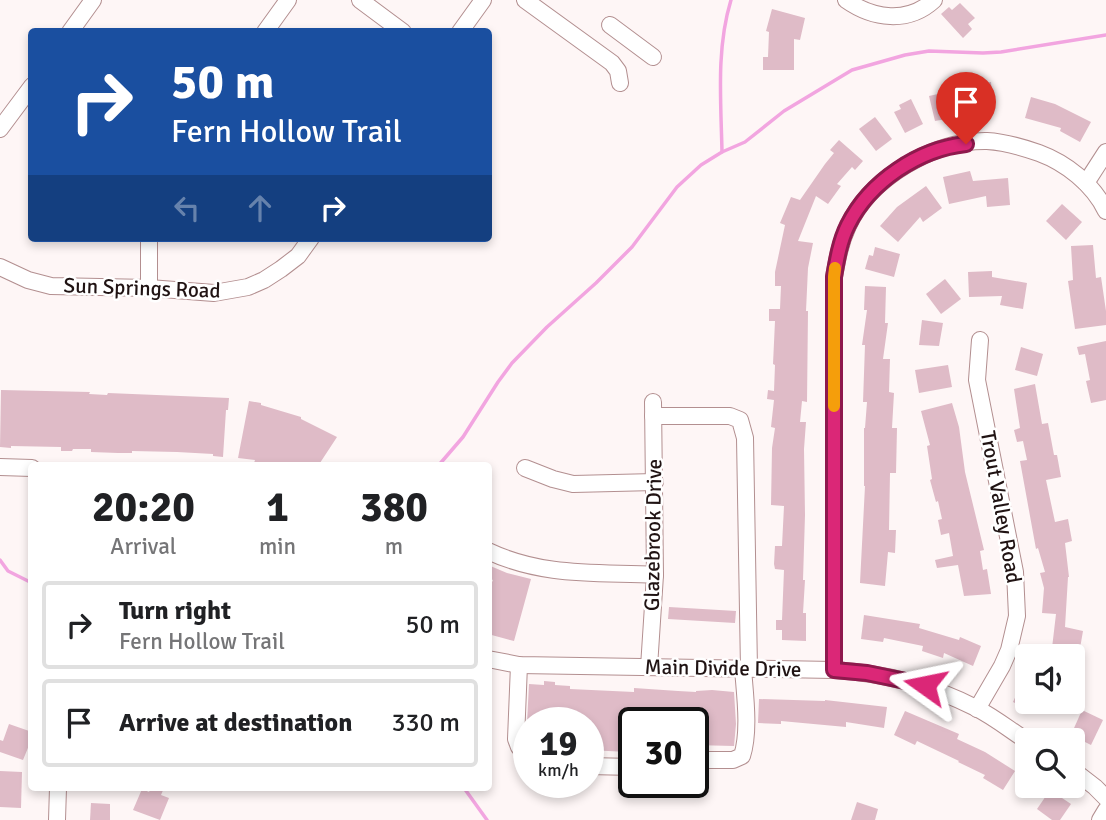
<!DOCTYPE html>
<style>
:root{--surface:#fff;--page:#f6f6f6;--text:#202124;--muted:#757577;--line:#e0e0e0}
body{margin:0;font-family:Signika,sans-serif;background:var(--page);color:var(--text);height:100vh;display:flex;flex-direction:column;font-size:26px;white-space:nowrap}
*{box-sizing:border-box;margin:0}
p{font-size:23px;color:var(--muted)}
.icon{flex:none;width:38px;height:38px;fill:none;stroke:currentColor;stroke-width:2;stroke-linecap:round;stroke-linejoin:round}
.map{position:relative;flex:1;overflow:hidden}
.details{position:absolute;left:28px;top:462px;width:464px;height:329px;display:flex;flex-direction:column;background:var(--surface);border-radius:7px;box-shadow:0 4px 10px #0003}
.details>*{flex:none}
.top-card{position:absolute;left:28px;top:28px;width:464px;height:214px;border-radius:7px;box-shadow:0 4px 10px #0003;background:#1a4fa0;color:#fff;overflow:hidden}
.controls{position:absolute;left:1015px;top:644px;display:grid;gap:14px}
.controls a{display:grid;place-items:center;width:70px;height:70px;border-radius:7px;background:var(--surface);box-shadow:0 4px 10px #0003;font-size:35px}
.speed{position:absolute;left:513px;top:707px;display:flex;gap:14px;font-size:35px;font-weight:700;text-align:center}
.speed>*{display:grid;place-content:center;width:91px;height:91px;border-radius:50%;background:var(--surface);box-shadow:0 4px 10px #0003;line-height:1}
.speed small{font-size:18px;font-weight:400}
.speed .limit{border:4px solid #111;border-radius:10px;background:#fff;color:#111}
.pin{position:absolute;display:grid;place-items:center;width:60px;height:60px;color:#fff;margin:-72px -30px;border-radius:50% 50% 50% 0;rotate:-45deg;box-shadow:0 0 7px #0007}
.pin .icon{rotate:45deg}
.me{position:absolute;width:77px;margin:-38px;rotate:282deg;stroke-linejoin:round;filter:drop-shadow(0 0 5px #0008)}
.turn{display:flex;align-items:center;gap:24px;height:147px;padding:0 28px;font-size:32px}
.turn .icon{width:91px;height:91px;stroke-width:2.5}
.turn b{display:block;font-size:49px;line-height:60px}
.lanes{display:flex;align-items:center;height:66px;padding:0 28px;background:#0003;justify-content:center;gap:35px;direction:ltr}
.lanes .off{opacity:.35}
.eta{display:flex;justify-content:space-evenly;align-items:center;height:119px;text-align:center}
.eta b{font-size:42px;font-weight:800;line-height:49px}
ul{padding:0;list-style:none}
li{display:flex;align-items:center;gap:21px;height:88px;margin:0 14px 10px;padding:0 14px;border:4px solid var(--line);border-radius:7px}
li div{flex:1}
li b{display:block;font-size:26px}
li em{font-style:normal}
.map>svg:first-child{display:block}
</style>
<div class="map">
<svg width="1106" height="820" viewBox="0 0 1106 820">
<rect width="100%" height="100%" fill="#fef6f6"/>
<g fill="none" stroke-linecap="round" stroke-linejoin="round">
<g stroke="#f2a5e0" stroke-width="3.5">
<path d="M722 152C721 102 716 49 731 0"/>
<path d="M438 466 463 437 498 382 512 363 547 327 596 283 632 247 677 187 701 165 722 152 745 142 784 111 852 70 905 55 929 51 983 53 1001 52 1106 35"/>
<path d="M0 560 8 571 32 583"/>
<path d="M464 788 487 820"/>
</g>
</g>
<g fill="#dfbbc7">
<path d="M960 3 975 18 968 24 972 29 963 38 941 14 949 7 952 10Z"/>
<path d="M772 9 805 18 800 40 794 39V70H763V57H768L769 32 766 31Z"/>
<path d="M991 82 993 112 966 114V110L945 114 946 119 935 121 929 96 951 91V93L973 91 972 84Z"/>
<path d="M1031 97 1055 104 1091 122 1080 142 1060 131 1061 128 1025 118Z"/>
<path d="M911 99 923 124 905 133 894 112 901 109 899 105Z"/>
<path d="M875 117 892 139 876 151 859 129Z"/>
<path d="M839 140 863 161 855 170 852 167 837 184 841 186 828 204 816 196 798 241 813 243 808 268 806 311H808L807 402 802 401 800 422H806L804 449 805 515 803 580H805L803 613H806V641L782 640V630H776V620H782L784 570 775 569 774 564 775 546H782L784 506 771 505 772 448 775 428 771 427 774 400 767 399 768 390 774 391 775 365 773 364 775 321H769V309H780L781 286H775V272L785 225 780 223 791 197 800 200 825 164 834 153 830 150Z"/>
<path d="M970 171 973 181 1008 178 1010 205 987 207 986 196 949 204 943 177Z"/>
<path d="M926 186 942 208 923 222 920 217 898 242 880 226 897 207Z"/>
<path d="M1062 204 1082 222 1066 240 1046 221Z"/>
<path d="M1093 245 1096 278 1101 277 1106 311V325L1075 329 1068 281 1073 280 1071 246Z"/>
<path d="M875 247 900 254 894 277 865 269 869 255 873 256Z"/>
<path d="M992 271V277L1027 283 1023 309 1000 305 1002 296 969 297 968 272Z"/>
<path d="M945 279 961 299 941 314 926 294Z"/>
<path d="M865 286 886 287 885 323H888L883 359H890L889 392 894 393 892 428H897L896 473H890L889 530H896L895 553 888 552 885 586 860 583 865 486H864V428H865L867 402H863L865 345H862L867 310H864Z"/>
<path d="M922 320 943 323 939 346 919 345Z"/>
<path d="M1106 341V400L1091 403 1086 381 1090 380 1085 354 1079 355 1077 347Z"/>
<path d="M1021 347 1043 354 1037 376 1015 370Z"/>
<path d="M948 365 952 387 919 393 915 370Z"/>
<path d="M1035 384 1042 424 1048 423 1054 455H1057L1061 477 1046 480 1055 522 1068 519 1072 541 1065 543 1069 577H1068L1065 627 1083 631 1079 654 1052 648 1056 614 1042 613 1044 588 1040 573 1045 572 1038 548 1036 549 1020 461 1027 460 1023 441 1017 442 1014 430 1020 428 1014 389Z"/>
<path d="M1 390 90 392 89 394 107 395 108 393 229 398 228 410H226L223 457 213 456V454L177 452 132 451V453H118L91 452V449H73L72 451H61V447L11 446V448L0 447Z"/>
<path d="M249 401 261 403V405L301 417V419L337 437 318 466H253L255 460 238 458Z"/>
<path d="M952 403 959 427 965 472 984 550 980 551 983 570 987 569 991 594 964 596 958 565 937 568 935 560 953 556 949 533 941 535 938 520 942 519 938 501 936 502 930 480 932 479 927 446 930 445 921 411Z"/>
<path d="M488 565 507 573 531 579 514 641 488 634V591L493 580 488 578Z"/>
<path d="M669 607 736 611 735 623 668 619Z"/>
<path d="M864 615 920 624 919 628 959 640 960 637 981 646 973 666 944 653 943 658 922 651 923 646 884 638 883 642 861 639Z"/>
<path d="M1027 671V709L1013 702Z"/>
<path d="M544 681 555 682V685L570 686V689L634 692V688L678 691 696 692V691L712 690 734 692 736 724 734 746 693 745 694 723H634V749H628V752L588 750V723H527L529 684 544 685Z"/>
<path d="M759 699 825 701V700L887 707 884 728 846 722V727L781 721V724L758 723Z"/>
<path d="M1082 710 1103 720 1091 745 1071 735Z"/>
<path d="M905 711 959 734 957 739 985 752 1015 771 1003 790 983 778 985 775 958 762 959 761 917 741 915 745 894 735Z"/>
<path d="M9 724 32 732V738L23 760 0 752V740L3 741Z"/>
<path d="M0 771 22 772 21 808 0 807Z"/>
<path d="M151 788H164L161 795 169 798 160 820 133 810 142 789 149 792Z"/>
<path d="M1050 790 1071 804 1060 820H1052L1037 809Z"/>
<path d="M857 802 878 809 875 820H851Z"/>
<path d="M91 803 110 804V820H90Z"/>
</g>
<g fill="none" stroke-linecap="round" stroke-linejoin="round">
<defs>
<g id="minor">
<path d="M360 0 403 32"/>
<path d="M525 0 612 63 618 71 620 83"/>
<path d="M846 0C873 19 908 24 934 0"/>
<path d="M610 25 653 57"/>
<path d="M70 32 93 0"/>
<path d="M265 32 288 0"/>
<path d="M460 32 483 0"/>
<path d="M0 129 32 86"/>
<path d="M1086 183 1106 152"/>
<path d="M149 238V288"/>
<path d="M0 267 28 280 51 286 149 288 214 293 248 287 264 280 281 269 298 256 311 238"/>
<path d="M653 416H730L740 420 745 438 749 669"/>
<path d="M0 467 32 468"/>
<path d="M525 468 553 479 573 484 655 482"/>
<path d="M488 551C543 577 596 572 655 575"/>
<path d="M488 659 519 665 834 670C884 673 931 685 976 708 994 717 1010 730 1027 741"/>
<path d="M519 665 516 739 519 747 528 750"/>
<path d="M649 667 655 575 653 402"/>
<path d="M834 670V277C837 260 840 243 848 226 870 178 934 140 987 141 1006 142 1022 147 1039 153 1066 163 1093 184 1106 211"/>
<path d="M977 709 1002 666 1009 650 1017 616 1015 572 977 380 980 340"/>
<path d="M693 760H733L742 756C750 731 745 695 743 669"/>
<path d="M588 766 634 767"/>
<path d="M1073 770 1095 787 1106 798"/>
<path d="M57 820 58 788"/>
<path d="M1100 820 1106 810"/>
</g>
</defs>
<use href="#minor" stroke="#b38f90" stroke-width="18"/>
<use href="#minor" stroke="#fff" stroke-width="16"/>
</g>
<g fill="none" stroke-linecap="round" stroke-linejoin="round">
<defs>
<path id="route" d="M925 685 867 673 834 670V277C837 259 840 241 848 225 870 181 919 149 966 144"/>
</defs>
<use href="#route" stroke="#8e194d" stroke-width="18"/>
<use href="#route" stroke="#db2777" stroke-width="12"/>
<path stroke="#f59e0b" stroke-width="12" d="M834 406V277L835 268"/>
</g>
<g text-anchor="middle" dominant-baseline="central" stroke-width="5" stroke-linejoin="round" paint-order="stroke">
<g font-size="21" fill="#201313" stroke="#fff">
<text transform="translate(142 288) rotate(2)">Sun Springs Road</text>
<text transform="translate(1001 507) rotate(80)">Trout Valley Road</text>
<text transform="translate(653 535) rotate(-89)">Glazebrook Drive</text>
<text transform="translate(723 668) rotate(1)">Main Divide Drive</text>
</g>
</g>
</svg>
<div class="controls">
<a><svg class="icon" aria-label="sound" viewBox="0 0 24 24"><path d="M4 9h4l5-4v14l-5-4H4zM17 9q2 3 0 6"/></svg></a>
<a><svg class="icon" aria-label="search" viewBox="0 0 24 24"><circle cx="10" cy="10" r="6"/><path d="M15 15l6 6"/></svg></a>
</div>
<div class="speed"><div>19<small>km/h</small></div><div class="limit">30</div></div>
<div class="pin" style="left:966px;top:144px;background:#d93025"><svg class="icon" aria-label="arrive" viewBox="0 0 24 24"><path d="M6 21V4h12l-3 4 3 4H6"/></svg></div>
<svg class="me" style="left:925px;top:685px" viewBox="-20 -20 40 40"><path d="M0-17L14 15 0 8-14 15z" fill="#db2777" stroke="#fff" stroke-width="4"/></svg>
<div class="top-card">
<div class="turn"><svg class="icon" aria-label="right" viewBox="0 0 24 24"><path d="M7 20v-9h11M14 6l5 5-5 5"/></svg><div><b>50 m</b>Fern Hollow Trail</div></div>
<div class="lanes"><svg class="icon off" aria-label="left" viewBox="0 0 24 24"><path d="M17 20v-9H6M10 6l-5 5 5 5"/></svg><svg class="icon off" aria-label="ahead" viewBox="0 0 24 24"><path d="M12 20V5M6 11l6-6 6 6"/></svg><svg class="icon" aria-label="right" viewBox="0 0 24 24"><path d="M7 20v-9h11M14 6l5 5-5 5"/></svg></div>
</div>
<section class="details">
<div class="eta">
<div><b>20:20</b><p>Arrival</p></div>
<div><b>1</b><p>min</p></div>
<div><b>380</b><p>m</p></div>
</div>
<ul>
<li><svg class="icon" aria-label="right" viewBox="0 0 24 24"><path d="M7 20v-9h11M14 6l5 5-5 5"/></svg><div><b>Turn right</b><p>Fern Hollow Trail</p></div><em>50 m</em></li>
<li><svg class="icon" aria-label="arrive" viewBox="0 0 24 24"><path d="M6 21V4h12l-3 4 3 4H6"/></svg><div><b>Arrive at destination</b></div><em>330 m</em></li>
</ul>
</section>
</div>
